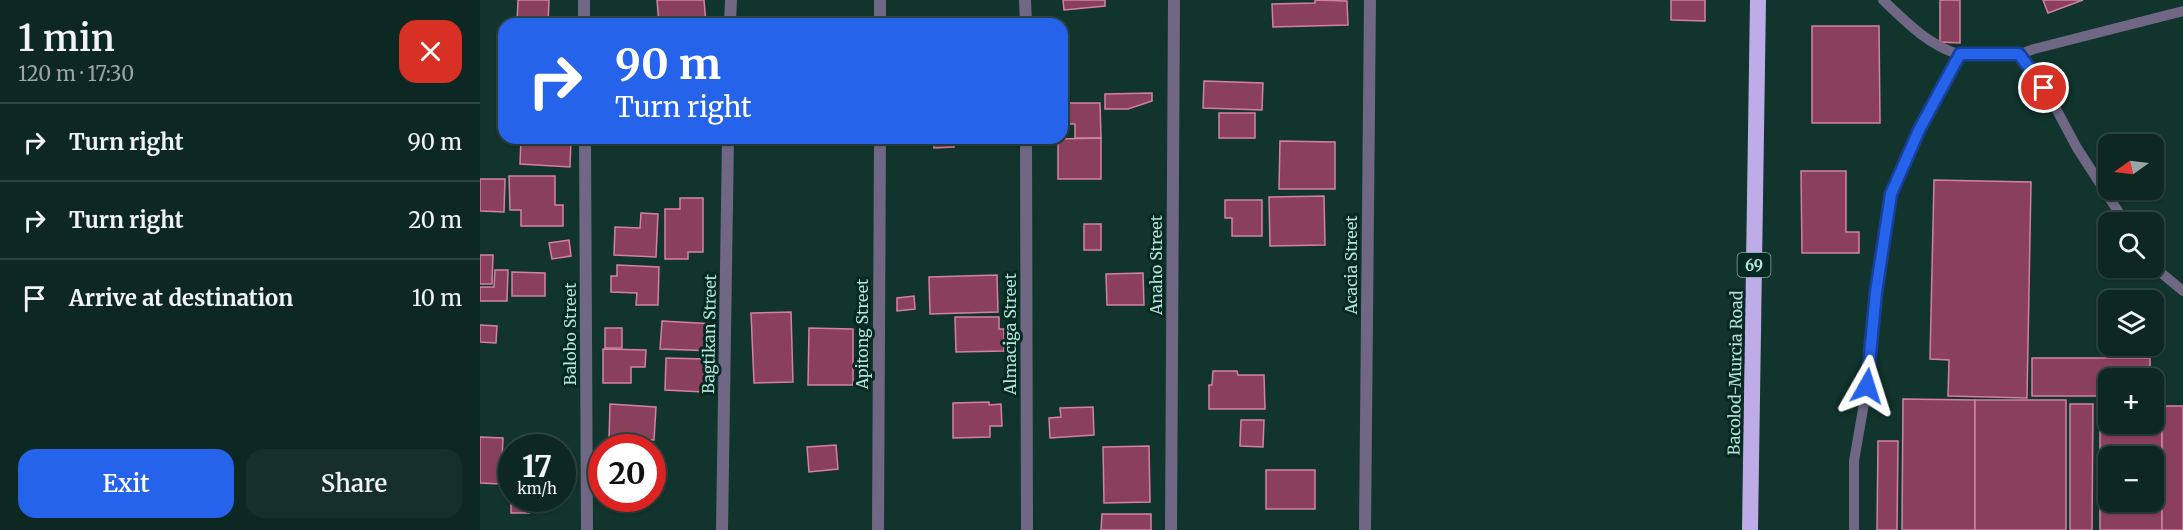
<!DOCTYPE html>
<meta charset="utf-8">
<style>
:root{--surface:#0d2722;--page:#162f2a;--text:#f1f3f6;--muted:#9aa5a5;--line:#2d4440;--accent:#2563eb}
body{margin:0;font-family:Merriweather,serif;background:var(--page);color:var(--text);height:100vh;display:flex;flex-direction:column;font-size:22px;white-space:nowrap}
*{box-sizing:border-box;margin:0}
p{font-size:20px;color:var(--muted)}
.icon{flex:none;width:33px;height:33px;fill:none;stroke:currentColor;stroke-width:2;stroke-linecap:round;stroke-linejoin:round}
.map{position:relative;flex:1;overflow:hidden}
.side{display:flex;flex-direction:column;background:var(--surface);width:480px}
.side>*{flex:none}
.hud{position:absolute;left:18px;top:18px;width:570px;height:126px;border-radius:18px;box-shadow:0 2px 4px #0004,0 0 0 2px var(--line);background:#2563eb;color:#fff;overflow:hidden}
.needle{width:39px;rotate:256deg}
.buttons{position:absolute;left:1618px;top:134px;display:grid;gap:12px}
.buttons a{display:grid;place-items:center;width:66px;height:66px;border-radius:12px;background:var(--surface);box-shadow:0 2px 4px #0004,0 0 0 2px var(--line);font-size:30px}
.speed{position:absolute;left:18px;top:434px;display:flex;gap:12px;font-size:30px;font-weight:700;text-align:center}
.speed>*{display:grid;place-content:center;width:78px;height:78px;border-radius:50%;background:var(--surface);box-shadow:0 2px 4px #0004,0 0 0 2px var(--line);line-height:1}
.speed small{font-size:15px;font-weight:400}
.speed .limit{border:9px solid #d22;background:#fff;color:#111}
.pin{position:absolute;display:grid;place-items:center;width:51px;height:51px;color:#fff;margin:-26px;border:3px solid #fff;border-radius:50%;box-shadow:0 2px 6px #0007}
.me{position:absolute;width:66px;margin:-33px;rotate:6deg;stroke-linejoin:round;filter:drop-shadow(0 0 4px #0008)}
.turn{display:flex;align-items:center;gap:21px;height:126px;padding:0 18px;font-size:27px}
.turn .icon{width:78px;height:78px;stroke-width:2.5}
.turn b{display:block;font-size:42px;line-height:51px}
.round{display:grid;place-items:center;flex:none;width:63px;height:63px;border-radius:18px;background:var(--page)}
.headline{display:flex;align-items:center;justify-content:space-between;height:102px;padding:0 18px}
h1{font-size:36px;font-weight:600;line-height:45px}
.cta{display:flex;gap:12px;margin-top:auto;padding:12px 18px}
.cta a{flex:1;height:69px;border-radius:18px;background:var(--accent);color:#fff;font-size:24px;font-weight:600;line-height:69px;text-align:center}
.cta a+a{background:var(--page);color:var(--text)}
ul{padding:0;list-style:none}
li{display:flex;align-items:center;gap:18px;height:78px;padding:0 18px;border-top:2px solid var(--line)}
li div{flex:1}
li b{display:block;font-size:22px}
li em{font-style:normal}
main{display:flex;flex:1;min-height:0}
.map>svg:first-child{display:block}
</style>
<main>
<section class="side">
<div class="headline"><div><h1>1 min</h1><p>120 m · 17:30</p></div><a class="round" style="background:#d93025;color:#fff"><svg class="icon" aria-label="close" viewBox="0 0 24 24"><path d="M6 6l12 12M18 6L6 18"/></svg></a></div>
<ul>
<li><svg class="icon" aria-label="right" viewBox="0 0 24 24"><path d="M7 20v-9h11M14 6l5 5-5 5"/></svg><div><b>Turn right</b></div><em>90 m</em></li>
<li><svg class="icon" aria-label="right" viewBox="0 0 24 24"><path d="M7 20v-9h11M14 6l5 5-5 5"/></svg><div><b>Turn right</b></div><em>20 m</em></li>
<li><svg class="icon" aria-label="arrive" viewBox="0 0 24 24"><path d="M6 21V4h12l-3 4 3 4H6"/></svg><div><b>Arrive at destination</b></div><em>10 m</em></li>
</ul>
<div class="cta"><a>Exit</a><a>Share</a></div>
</section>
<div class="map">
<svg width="1703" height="530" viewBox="0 0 1703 530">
<rect width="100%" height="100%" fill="#11342d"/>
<g fill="#8a405c" stroke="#d3829e" stroke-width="1.5" fill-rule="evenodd">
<path d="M38 0H69L68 24H37Z"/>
<path d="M177 0H224L226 24H179Z"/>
<path d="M583 0H625V6L584 10Z"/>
<path d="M835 0 867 1 868 25 793 27 792 4 835 3Z"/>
<path d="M1191 0H1225V21L1191 20Z"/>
<path d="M1460 0H1480V43L1460 42Z"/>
<path d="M1563 0H1603L1568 13Z"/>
<path d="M1332 26H1399L1400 123H1332Z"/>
<path d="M724 81 783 83 782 110 723 108Z"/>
<path d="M672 93V101L648 109H625V94Z"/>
<path d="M582 103H620L621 138H595V124H582Z"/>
<rect x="739" y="113" width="36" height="25"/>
<path d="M41 138H91L90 167 40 164Z"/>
<path d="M453 138H473L474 147 454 148Z"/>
<path d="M621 138V179H578V139Z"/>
<path d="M800 141 855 142V189H799Z"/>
<path d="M1321 171H1366V232H1379V253H1322Z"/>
<path d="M29 176H75V205H83V226H41V210H30Z"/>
<path d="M0 179H25L24 212 0 211Z"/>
<path d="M1454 180 1551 182 1547 398 1468 396 1469 360 1450 359Z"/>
<path d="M844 196 845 245 790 246 789 197Z"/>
<path d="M200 198H223V252H208V259H185V209H200Z"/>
<path d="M745 200H782V236H752V218H745Z"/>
<path d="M161 213 178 214 176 257 134 255 135 227 160 228Z"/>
<rect x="604" y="224" width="17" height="26"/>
<path d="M89 240 91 256 72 259 69 243Z"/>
<path d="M0 255H13L12 284H0Z"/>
<path d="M137 265 179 267 178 305H156L157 293 131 292V276H137Z"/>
<path d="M15 270H28L27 301H0V287H14Z"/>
<path d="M32 272 65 273V296H32Z"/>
<path d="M663 273 664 305H627L626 274Z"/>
<path d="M517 275 518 312 450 314 449 277Z"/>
<path d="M434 296 435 309 417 311V298Z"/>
<path d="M311 312 313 382 274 383 271 313Z"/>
<path d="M475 317H519V329H524V351L476 352Z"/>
<path d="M182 321 235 324 234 351 180 349Z"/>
<path d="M0 325 17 326 16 343 0 342Z"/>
<rect x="125" y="328" width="17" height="20"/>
<path d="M329 328 373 329V385H328Z"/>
<path d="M123 349 166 350 165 367H151V383H123Z"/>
<path d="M186 358 225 359 223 392 185 390Z"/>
<path d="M1552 358H1670V378H1629V396H1552Z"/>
<path d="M733 371H757L758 375H784L785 409H729V385H732Z"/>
<path d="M1423 399 1495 400V530H1422Z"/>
<rect x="1495" y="400" width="91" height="130"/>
<path d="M509 402V405L521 404 522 426H510V437L473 438V403Z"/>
<path d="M130 404 176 407 174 440 129 438Z"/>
<path d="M1590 404H1613L1612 530H1590Z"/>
<path d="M1620 406H1629V423H1674V406H1682V530H1620ZM1629 456H1674V501H1629Z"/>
<rect x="1682" y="406" width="21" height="124"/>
<path d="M613 407 614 435 570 438 569 418 581 417 580 408Z"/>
<path d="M761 420H784L783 447 760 446Z"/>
<path d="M0 437 23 438 21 484 0 483Z"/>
<path d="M1398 441H1418L1417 530H1397Z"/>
<path d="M356 445 358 469 329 472 327 447Z"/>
<path d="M669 446 670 502 624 503 623 447Z"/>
<rect x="786" y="470" width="49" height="39"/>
<rect x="31" y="501" width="18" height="12"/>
<path d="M622 514H671V530H621Z"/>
</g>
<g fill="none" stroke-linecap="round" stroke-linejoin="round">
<g stroke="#706785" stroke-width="10">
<path d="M1403 0C1425 21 1448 45 1478 54 1492 58 1523 54 1538 55L1565 88 1597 148 1645 222"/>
<path d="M1538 55 1554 49 1703 11"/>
<path d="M1674 267 1703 291"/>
<path d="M1374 530V461L1387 386 1397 292 1411 194 1439 130 1480 54"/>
</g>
<g stroke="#706785" stroke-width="12">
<path d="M104 0V24"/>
<path d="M545 0 546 24"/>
<path d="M250 24 251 0"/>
<path d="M400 24V0"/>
<path d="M105 138 107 530"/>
<path d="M546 138 547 530"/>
<path d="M242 530 248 138"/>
<path d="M398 530 400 138"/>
<path d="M691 530 694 0"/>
<path d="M885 530 890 0"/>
</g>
<path stroke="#beace8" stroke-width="16" d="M1270 530 1278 0"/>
</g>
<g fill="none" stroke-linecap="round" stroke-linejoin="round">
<defs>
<path id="route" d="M1387 386 1396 292 1411 194 1439 130 1480 54H1539L1564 88"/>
</defs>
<use href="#route" stroke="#184099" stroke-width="15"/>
<use href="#route" stroke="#2563eb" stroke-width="10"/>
</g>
<g text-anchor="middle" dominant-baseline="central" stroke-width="6" stroke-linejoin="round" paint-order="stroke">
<rect fill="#062a23" stroke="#80ada2" stroke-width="1.5" x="1257.5" y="253" width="33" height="24" rx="4.5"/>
<g font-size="15" font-weight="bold" fill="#b4e5d9">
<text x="1274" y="265">69</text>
</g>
<g font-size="16" fill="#b4e5d9" stroke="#062a23">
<text transform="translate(676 265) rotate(-90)">Anaho Street</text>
<text transform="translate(871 265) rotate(-90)">Acacia Street</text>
<text transform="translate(90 334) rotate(-90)">Balobo Street</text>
<text transform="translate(229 334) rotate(-89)">Bagtikan Street</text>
<text transform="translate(382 334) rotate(-90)">Apitong Street</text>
<text transform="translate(530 334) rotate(-90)">Almaciga Street</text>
<text transform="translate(1255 373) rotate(-89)">Bacolod-Murcia Road</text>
</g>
</g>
</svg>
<div class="buttons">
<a><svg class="needle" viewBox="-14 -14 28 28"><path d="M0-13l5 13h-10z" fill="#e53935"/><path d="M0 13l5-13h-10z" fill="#9aa5a5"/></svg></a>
<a><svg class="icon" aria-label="search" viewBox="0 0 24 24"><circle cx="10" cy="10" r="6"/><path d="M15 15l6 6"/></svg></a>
<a><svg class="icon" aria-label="layers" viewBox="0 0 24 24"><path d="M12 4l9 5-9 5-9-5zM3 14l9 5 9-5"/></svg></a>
<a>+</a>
<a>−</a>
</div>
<div class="speed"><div>17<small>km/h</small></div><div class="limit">20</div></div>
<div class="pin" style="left:1564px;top:88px;background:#d93025"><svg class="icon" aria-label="arrive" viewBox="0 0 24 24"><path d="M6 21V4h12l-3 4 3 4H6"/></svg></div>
<svg class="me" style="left:1387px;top:386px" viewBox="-20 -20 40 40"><path d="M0-17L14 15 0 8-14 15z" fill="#2563eb" stroke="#fff" stroke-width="4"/></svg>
<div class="hud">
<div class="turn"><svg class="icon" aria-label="right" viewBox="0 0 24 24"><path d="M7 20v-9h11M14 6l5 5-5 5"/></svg><div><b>90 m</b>Turn right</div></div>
</div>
</div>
</main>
